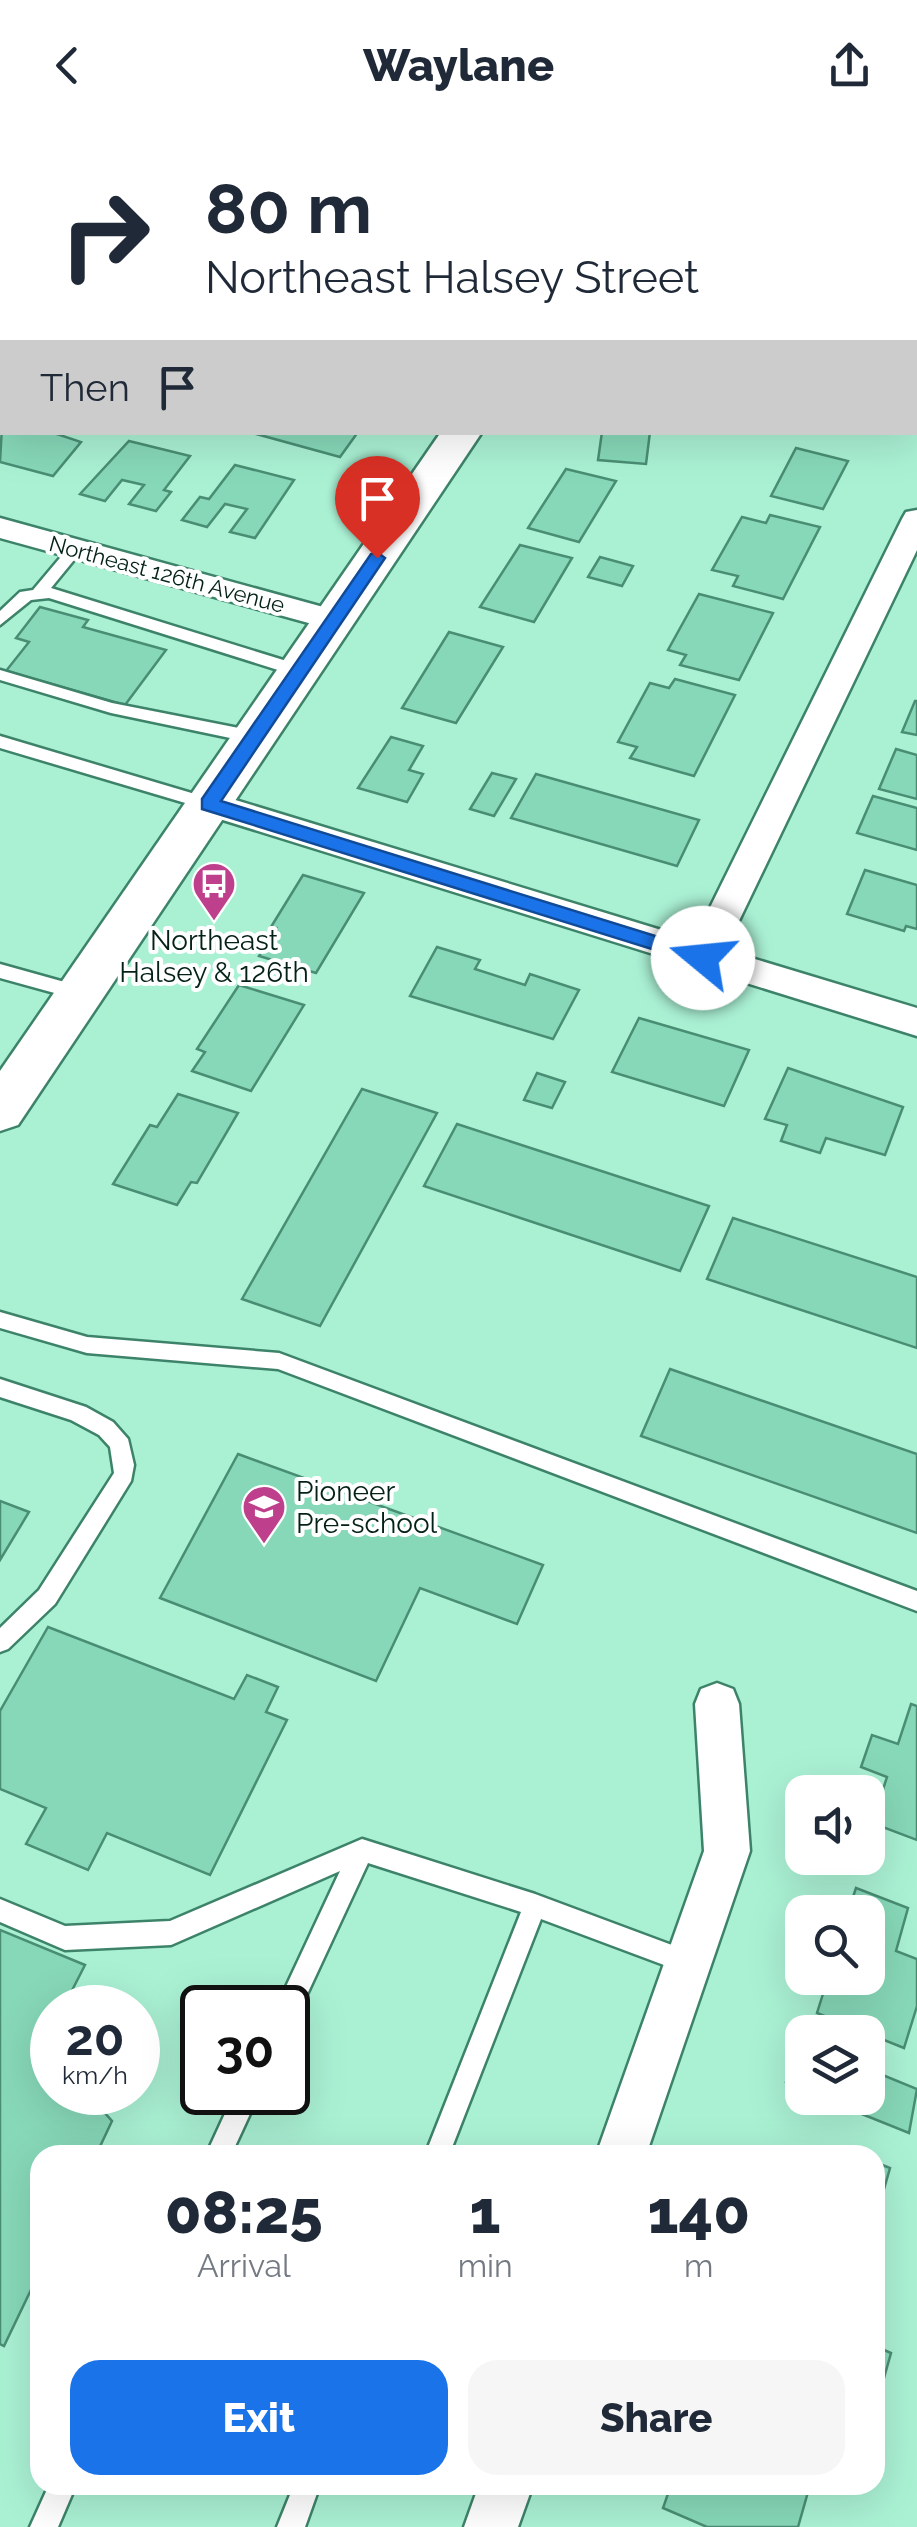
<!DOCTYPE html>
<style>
:root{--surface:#fff;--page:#f6f6f7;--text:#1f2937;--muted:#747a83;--accent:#1a73e8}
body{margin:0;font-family:Raleway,sans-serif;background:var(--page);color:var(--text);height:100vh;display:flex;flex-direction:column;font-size:38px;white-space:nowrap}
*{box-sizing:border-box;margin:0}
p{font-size:32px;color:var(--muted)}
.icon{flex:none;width:55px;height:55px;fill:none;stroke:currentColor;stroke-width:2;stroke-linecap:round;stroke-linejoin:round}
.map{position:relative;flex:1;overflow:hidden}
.details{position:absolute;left:30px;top:2015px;width:855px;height:350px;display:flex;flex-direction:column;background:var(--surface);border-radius:30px;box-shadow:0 10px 40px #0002}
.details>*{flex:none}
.banner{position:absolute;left:0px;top:0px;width:918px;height:305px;box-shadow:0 10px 40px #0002;background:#fff;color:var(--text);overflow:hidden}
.buttons{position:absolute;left:785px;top:1645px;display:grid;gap:20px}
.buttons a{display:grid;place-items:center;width:100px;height:100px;border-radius:20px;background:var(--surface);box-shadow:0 10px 40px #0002;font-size:50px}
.speed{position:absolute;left:30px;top:1855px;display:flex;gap:20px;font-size:50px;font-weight:700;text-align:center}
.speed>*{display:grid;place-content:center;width:130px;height:130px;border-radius:50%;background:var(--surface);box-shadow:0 10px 40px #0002;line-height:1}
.speed small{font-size:25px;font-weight:400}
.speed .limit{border:5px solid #111;border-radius:15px;background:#fff;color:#111}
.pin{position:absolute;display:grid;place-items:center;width:85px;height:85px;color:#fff;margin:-102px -42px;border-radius:50% 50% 50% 0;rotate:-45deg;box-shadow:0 0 10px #0007}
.pin .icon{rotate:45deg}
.me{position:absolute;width:110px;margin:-55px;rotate:287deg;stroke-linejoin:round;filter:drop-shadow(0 0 8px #0008)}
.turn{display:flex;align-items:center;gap:35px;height:210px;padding:0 40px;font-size:45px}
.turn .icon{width:130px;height:130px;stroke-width:2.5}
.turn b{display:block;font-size:70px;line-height:85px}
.then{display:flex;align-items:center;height:95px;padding:0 40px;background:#0003;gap:20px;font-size:38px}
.eta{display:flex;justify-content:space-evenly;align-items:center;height:170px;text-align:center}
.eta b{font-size:60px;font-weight:800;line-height:70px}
.button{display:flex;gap:20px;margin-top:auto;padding:20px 40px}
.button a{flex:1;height:115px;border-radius:30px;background:var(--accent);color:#fff;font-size:40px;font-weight:800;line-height:115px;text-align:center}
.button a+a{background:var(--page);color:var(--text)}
header{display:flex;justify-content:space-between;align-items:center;height:130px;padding:0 40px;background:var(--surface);font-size:45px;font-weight:800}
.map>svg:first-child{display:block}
</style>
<header><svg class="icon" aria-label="back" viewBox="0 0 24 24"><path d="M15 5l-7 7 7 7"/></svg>Waylane<svg class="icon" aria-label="share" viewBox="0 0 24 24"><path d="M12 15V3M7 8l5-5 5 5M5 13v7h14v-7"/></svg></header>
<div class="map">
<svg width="917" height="2397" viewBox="0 0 917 2397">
<rect width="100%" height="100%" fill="#aaf1d4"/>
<g fill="#87d8b9" stroke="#498e74" stroke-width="2.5">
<path d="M2 296V302H51L81 312 53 346 0 332Z"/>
<path d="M249 302H358L340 327Z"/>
<path d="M602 302H650L646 334 598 330Z"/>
<path d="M129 311 190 326 164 360 171 362 156 381 129 374 144 355 122 350 105 371 80 364Z"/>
<path d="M796 318 848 331 823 379 771 366Z"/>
<path d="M235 335 294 350 255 408 230 402 247 379 225 374 207 397 182 390 200 367 209 369Z"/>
<path d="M566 339 616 351 579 412 528 398Z"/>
<path d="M770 385 820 397 783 469 733 456 738 446 712 440 742 387 766 393Z"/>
<path d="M520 415 572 428 534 492 480 477Z"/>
<path d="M600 427 633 436 622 456 588 447Z"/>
<path d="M699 464 773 483 739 550 680 535 686 525 668 520Z"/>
<path d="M40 477 88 490 83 497 166 520 125 575 6 541 29 512 16 508Z"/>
<path d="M449 502 503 517 456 593 402 578Z"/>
<path d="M675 549 735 565 694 646 630 628 637 617 618 612 650 553 669 558Z"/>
<path d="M915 571H917V605L902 602Z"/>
<path d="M391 607 423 616 409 640 423 644 407 672 358 658Z"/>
<path d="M896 619 917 625V669L879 659Z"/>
<path d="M492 643 516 649 494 686 470 679Z"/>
<path d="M536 644 699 690 677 736 511 688Z"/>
<path d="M873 666 917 678V720L857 703Z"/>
<path d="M865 740 917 755V799L906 796 904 801 847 784Z"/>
<path d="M303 745 364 763 316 843 259 826 276 798 271 797Z"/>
<path d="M437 817 480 830 475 839 525 855 530 844 579 860 553 909 410 866Z"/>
<path d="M239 855 304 875 251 961 192 941 205 922 197 919Z"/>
<path d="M639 888 749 920 724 976 612 942Z"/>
<path d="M788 938 903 977 885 1025 826 1008 820 1023 781 1011 787 995 765 989Z"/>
<path d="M537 943 565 952 552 978 524 970Z"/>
<path d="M362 959 437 983 320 1196 242 1169Z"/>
<path d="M178 964 238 983 197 1053 191 1052 177 1075 113 1054 150 995 157 997Z"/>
<path d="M457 994 709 1076 680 1141 424 1056Z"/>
<path d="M733 1088 917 1147V1218L707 1149Z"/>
<path d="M670 1239 917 1324V1403L641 1306Z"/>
<path d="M238 1324 543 1435 517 1494 420 1458 376 1551 160 1468Z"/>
<path d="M0 1371 29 1382 0 1430Z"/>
<path d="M48 1497 234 1569 247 1545 278 1557 266 1582 287 1590 210 1745 107 1703 88 1740 26 1714 46 1678 0 1659V1581Z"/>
<path d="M911 1574 917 1576V1710L872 1693 887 1647 861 1637 872 1605 898 1614Z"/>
<path d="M856 1758 908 1778 896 1821 917 1829V1876L904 1918 817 1883 828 1848H868V1782H848Z"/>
<path d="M0 1800 85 1835 63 1878H52V1898L43 1917 52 1927V1962H86L112 1991 96 2025H40V2141L4 2216 0 2214Z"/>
<path d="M799 1912 802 1913V1959L786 1952Z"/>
<path d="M868 1939 917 1959 909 2003 822 1968H868Z"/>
<path d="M875 2032 890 2038 875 2091Z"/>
<path d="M875 2216 891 2223 875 2280Z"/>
<path d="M671 2355H810L798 2397H707L663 2378Z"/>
</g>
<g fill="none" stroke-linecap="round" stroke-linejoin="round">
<defs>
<g id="service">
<path d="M75 414 83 419 51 458 306 537 308 541 300 546 294 545 49 468 31 470 0 495V481L20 462 33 460 70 416Z"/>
<path d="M0 540 112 573 254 601 262 607 254 613 111 583 0 550Z"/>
<path d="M0 606 215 670 217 674 209 680 0 618Z"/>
<path d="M0 834 86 858 89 863 80 870 0 848Z"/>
<path d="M0 1182 87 1207 279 1223 917 1461V1481L278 1239 87 1223 0 1198Z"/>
<path d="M0 1249 86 1277 113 1292 128 1309 134 1335 131 1351 55 1474 8 1519 0 1522V1498L39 1460 114 1343 110 1317 99 1305 71 1290 0 1267Z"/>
<path d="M362 1709 535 1764 696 1824 700 1832 696 1840 688 1844 541 1789 449 2025H425L521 1782 368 1733 297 1886 288 1890V1878H276L340 1741 171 1815 65 1820 0 1792V1769L65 1796 170 1791Z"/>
<path d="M235 1962H260L231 2025H206Z"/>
<path d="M49 2355H76L58 2397H30Z"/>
<path d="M294 2355H320L305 2397H277Z"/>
</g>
<g id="minor">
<path d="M165 0H191V2H166Z"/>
<path d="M594 0H627L629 2H596Z"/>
<rect x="915" y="65" width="2" height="16"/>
<path d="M917 380V420L725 820 917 878V906L197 682 192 674 197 666 209 662 694 810 902 389 906 382Z"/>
<path d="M0 388 345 483 350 490 345 497 334 500 0 408Z"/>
<path d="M717 1553 733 1559 739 1574 750 1721 646 2025H596L704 1721 695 1574 701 1559Z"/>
<path d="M479 2355H533L518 2397H464Z"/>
</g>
<path id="secondary" d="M441 302H482L18 995 0 1001V941Z"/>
</defs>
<use href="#service" stroke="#3d836a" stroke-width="5"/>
<use href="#minor" stroke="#3d836a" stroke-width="5"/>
<use href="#secondary" stroke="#3d836a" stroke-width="5"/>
<use href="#service" fill="#fff" fill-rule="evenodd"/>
<use href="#minor" fill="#fff" fill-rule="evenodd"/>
<use href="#secondary" fill="#fff" fill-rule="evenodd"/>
</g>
<path fill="#1a73e8" stroke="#114b97" stroke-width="2.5" d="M377 422 385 428 221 671 710 823V833L703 835 202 679V669L371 424Z"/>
<defs>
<symbol id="bus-pin" viewBox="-11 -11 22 30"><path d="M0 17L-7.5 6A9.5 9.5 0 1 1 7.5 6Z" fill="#be3f8b" stroke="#fff"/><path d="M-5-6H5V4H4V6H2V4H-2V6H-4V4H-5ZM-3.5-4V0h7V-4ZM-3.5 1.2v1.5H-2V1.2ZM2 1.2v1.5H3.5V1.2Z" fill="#fff"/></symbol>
<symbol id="school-pin" viewBox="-11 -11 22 30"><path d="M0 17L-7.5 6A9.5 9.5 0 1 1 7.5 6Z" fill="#be3f8b" stroke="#fff"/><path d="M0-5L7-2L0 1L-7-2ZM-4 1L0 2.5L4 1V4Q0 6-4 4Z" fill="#fff"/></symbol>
</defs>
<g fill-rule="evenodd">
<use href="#bus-pin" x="189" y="729" width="50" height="68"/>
<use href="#school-pin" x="239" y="1352" width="50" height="68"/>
</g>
<g text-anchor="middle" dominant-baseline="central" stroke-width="8" stroke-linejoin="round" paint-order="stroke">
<g font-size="22" fill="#042117" stroke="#fff">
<text transform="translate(167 444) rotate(15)">Northeast 126th Avenue</text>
</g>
<g font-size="28" fill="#042117" stroke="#fff">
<text x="214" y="810">Northeast<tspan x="214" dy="32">Halsey &amp; 126th</tspan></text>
<text x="296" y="1361" text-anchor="start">Pioneer<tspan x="296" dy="32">Pre-school</tspan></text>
</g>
</g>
</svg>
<div class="buttons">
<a><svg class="icon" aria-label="sound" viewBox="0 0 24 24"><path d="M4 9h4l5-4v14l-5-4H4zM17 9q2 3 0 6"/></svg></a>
<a><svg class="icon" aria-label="search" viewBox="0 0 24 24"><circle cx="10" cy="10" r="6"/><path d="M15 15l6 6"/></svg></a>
<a><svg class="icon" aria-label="layers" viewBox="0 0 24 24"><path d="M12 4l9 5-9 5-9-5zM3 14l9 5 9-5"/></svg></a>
</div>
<div class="speed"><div>20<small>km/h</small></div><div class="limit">30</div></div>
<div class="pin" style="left:377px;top:428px;background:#d93025"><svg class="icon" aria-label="arrive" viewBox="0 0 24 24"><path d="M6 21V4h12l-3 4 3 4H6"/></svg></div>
<svg class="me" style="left:703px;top:828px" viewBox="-20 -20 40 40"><circle r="19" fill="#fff"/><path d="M0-13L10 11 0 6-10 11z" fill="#1a73e8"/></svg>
<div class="banner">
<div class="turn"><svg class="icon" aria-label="right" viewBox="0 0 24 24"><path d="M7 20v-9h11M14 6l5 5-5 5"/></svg><div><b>80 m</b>Northeast Halsey Street</div></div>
<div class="then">Then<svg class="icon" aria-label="arrive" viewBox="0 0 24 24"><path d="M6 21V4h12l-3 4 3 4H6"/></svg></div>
</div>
<section class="details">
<div class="eta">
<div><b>08:25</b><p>Arrival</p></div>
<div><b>1</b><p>min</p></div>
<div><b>140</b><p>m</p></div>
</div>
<div class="button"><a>Exit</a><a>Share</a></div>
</section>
</div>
